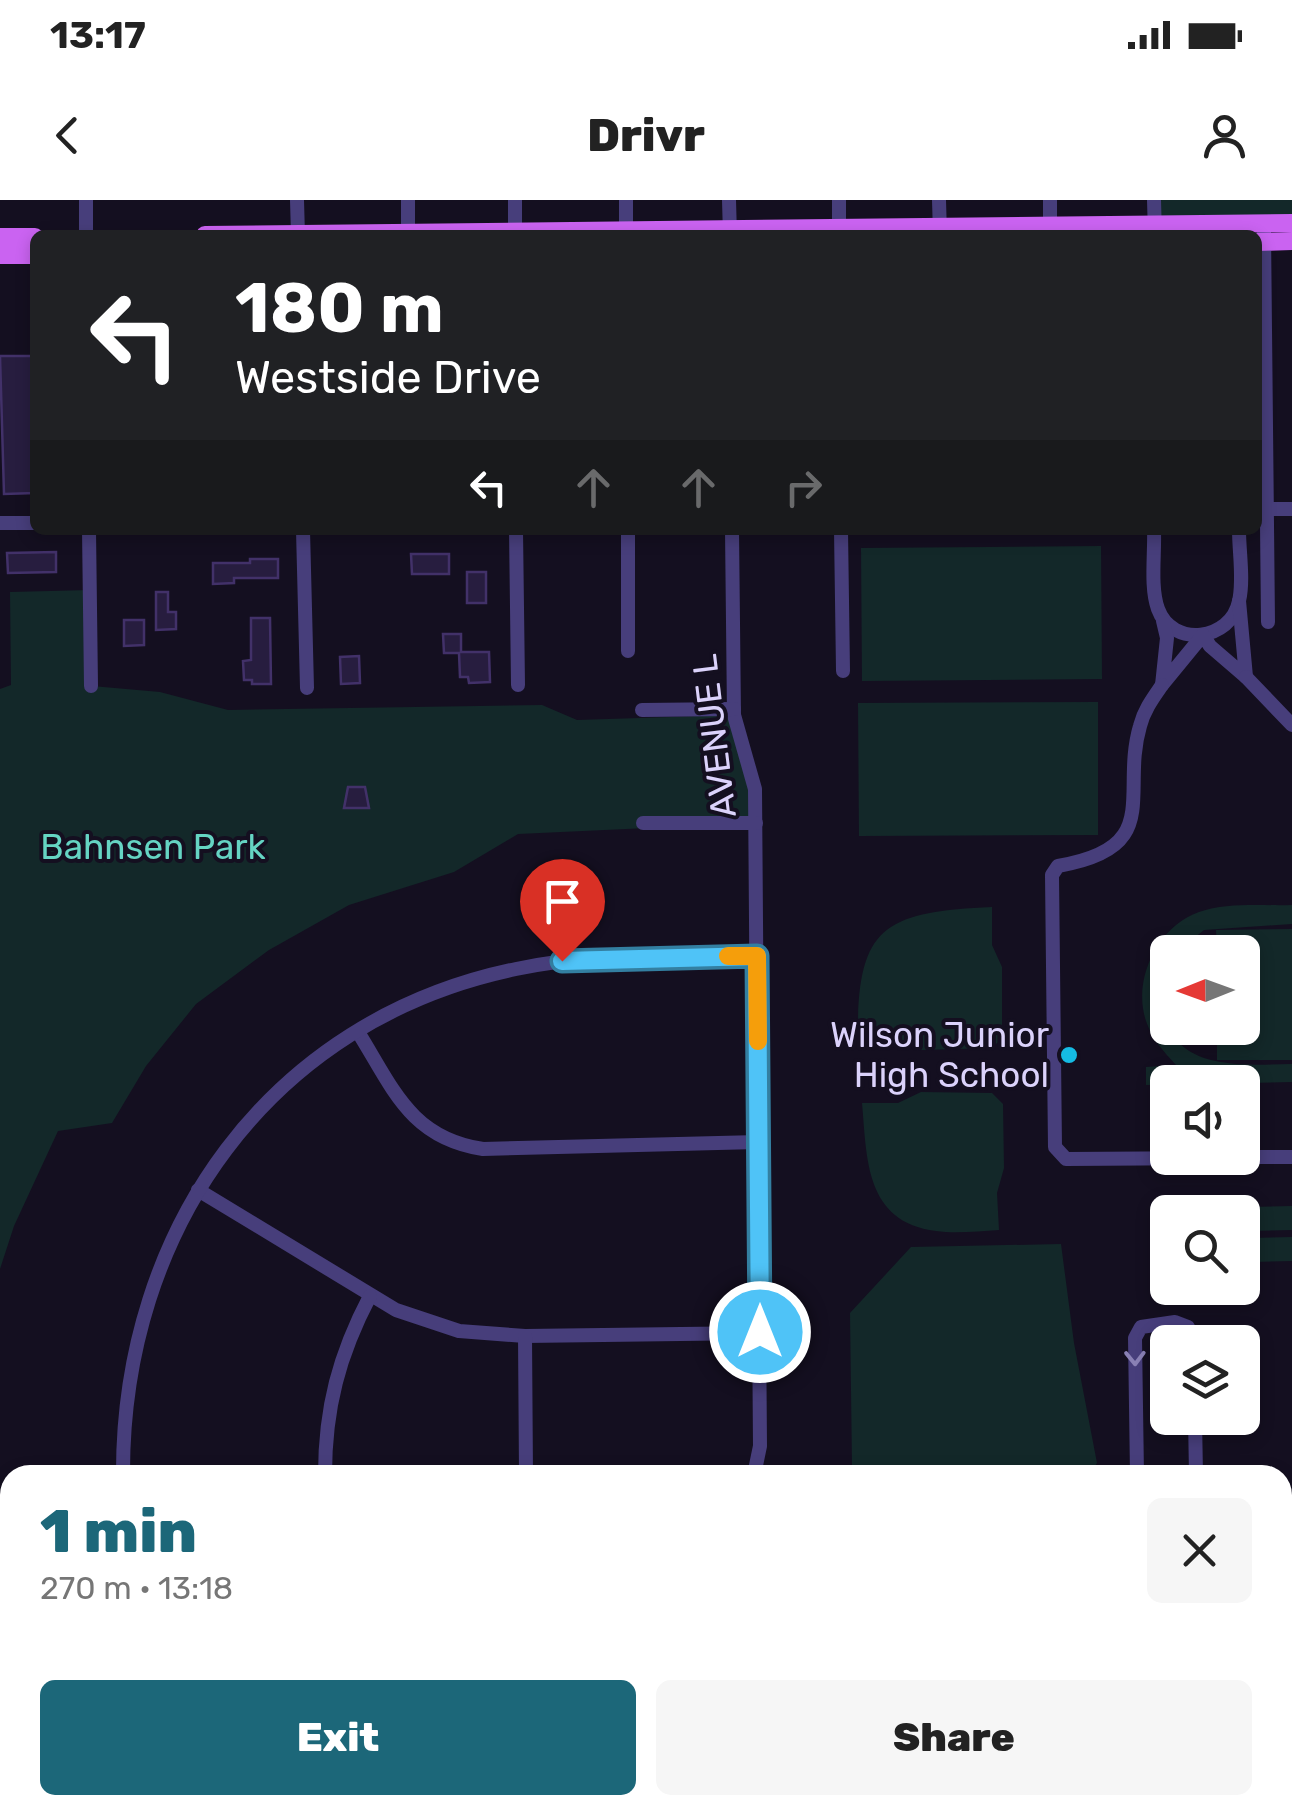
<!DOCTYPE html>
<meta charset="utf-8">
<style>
:root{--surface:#fff;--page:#f6f6f6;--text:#222;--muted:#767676;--accent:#1c6779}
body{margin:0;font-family:Rubik,sans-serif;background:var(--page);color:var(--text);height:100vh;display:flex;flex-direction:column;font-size:38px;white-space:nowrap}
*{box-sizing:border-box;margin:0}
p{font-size:32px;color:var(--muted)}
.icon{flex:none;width:55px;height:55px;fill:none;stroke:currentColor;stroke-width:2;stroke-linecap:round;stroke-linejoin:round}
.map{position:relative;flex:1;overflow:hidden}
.details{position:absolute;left:0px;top:1265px;width:1292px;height:350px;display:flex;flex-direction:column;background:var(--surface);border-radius:30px 30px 0 0;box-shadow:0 5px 15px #0003}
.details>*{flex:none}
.banner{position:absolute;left:30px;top:30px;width:1232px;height:305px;border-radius:15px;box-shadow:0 5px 15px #0003;background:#202124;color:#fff;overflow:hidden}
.needle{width:65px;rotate:269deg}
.tools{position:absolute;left:1150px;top:735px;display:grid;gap:20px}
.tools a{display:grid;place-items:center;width:110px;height:110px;border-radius:15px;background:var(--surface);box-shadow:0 5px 15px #0003;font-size:50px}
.pin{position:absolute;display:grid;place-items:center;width:85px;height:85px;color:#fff;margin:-102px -42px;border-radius:50% 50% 50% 0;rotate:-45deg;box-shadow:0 0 10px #0007}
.pin .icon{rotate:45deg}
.me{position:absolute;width:110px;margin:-55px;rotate:0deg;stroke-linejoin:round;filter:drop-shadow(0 0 8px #0008)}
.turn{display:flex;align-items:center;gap:35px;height:210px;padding:0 40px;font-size:45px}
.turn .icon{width:130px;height:130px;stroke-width:2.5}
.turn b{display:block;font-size:70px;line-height:85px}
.lanes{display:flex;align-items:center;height:95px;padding:0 40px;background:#0003;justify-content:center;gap:50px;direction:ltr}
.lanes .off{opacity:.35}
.round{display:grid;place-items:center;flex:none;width:105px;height:105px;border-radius:15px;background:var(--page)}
.summary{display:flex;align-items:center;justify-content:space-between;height:170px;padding:0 40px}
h1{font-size:60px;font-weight:800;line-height:75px;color:var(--accent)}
.cta{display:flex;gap:20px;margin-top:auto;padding:20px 40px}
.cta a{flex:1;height:115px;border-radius:15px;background:var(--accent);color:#fff;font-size:40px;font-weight:800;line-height:115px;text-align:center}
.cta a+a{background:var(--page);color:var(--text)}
.status{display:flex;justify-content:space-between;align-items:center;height:70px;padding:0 50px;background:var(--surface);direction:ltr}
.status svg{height:28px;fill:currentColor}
header{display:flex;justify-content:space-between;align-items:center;height:130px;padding:0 40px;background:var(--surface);font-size:45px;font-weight:800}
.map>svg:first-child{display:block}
</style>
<div class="status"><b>13:17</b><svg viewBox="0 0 49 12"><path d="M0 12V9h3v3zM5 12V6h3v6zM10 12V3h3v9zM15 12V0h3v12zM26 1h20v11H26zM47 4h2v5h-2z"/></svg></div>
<header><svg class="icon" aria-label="back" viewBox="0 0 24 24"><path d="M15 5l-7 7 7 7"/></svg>Drivr<svg class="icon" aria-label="person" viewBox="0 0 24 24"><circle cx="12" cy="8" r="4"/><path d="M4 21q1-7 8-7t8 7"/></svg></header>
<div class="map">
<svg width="1292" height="1615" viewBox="0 0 1292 1615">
<rect width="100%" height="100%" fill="#140f20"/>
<g fill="#132829">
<path d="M1154 0H1292V22L1155 25Z"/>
<path d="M1101 346 1102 479 862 481 861 348Z"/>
<path d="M90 390 92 486 160 492 228 510 542 505 577 520 734 515 756 623 518 634 454 672 349 705 269 750 196 804 146 866 112 923 58 931 14 1026 0 1069V489L11 485 10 392Z"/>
<path d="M1098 502V635L859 636 858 503Z"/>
<path d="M1292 705V724L1204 730 1177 752H1168C1168 771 1160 788 1163 807 1171 872 1243 865 1292 864V882L1146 885V867L1176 865C1164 852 1152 839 1146 821 1132 779 1158 726 1199 712 1228 702 1262 706 1292 705Z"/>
<path d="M992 707V745L1002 767V839L991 848 922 850 898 842 858 843C856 727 882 712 992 707Z"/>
<path d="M1292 729V860H1217V828H1242V752H1217L1216 730Z"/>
<path d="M921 892 992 893 1003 904 1004 968 997 993 999 1030C979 1031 956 1034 936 1031 865 1022 867 959 862 903H898Z"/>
<path d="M1292 1006V1030L1250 1031V1007Z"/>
<path d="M1292 1037V1061L1251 1062V1038Z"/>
<path d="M1061 1044 1074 1143 1097 1263 1089 1275H971L852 1267 850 1113 911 1047Z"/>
</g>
<g fill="#271d3f" stroke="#423169" stroke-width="2.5">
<path d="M0 156H35V293L4 294Z"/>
<path d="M56 352V372L8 373 7 353Z"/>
<path d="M411 354H449V374H412Z"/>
<path d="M250 359H278V378H234V383L213 384V363H250Z"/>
<rect x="467" y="372" width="19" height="31"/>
<path d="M156 392H168V412H176V429L156 430Z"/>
<path d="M251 418H270L271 484H252V480H244L243 461 251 460Z"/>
<path d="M124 420H144V445L124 446Z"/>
<path d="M443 434H461V452H489L490 482 469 483 468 477H460L459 453H444Z"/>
<path d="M359 456 360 483 341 484 340 457Z"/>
<path d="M348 587H365L369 608H344Z"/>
</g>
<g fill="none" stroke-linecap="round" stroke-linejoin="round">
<g stroke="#473e7b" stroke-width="14">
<path d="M86 0V35"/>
<path d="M297 0 298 35"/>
<path d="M408 0V35"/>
<path d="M515 0V35"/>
<path d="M626 0V35"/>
<path d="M729 0 730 35"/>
<path d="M839 0V34"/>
<path d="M939 0 940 34"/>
<path d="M1050 0V35"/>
<path d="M1154 0 1155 35"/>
<path d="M1264 32 1268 422"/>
<path d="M1258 309H1292"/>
<path d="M0 323H35"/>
<path d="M89 330 91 486"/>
<path d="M303 330 307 488"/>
<path d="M516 330 518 485"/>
<path d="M732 330 734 515 755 589 760 1246 754 1275"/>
<path d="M841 330 843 471"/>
<path d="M1154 330C1155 354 1150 387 1158 409 1172 448 1231 441 1239 401 1244 380 1239 352 1239 330"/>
<path d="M1163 421 1167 438 1162 485 1203 435 1210 446 1246 477 1239 401"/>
<path d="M628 451V330"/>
<path d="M1246 477 1292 525"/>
<path d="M1162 485C1153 498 1144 510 1140 526 1120 594 1165 648 1058 666L1052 675 1055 947 1066 959 1220 958"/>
<path d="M642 510 734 509"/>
<path d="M643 623H756"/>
<path d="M358 832C393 888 410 938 483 949L758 942"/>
<path d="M1242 957H1292"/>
<path d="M198 990 396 1110 459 1131 525 1136 759 1133"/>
<path d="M525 1136 526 1275"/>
<path d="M1195 1218 1196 1275"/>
<path d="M123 1275C122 1030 269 820 516 769 594 752 677 757 757 756"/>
<path d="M325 1275C325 1208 339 1155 370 1096"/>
<path d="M1137 1275 1135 1138 1141 1127 1175 1122 1188 1127 1194 1142"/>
<path d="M1282 1351 1292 1350"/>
<path d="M0 1605 9 1615"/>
<path d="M126 1605V1615"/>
<path d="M328 1605V1615"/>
<path d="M533 1605 537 1615"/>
<path d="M665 1615 718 1611 1292 1607"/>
</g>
<g stroke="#ca63f1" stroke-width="18">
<path d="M205 35 1292 23"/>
<path d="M0 37H35"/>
<path d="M1258 42 1292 41"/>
<path d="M0 55H35"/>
</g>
</g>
<defs><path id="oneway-chevron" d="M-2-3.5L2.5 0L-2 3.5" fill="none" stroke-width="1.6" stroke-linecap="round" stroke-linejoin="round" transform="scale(2.5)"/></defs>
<use stroke="#8a81b5" href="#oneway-chevron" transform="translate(1135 1158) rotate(89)"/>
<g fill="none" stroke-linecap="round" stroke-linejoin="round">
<defs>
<path id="route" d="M562 761 757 756 760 1132"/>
</defs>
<use href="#route" stroke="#337fa1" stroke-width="25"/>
<use href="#route" stroke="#4fc3f7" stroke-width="18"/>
<path stroke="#f59e0b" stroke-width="18" d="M728 756H757L758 841"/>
</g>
<circle fill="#15bbe4" stroke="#140f20" stroke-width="4" cx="1069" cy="855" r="10"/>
<g text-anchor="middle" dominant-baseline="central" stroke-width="8" stroke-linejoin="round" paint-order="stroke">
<g font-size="35" fill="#dbd2fb" stroke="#140f20">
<text transform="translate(714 536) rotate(-97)">AVENUE L</text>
</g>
<g font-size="35" fill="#65d4c3" stroke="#140f20">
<text x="153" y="647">Bahnsen Park</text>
</g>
<g font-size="35" fill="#dbd2fb" stroke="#140f20" text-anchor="end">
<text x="1049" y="835">Wilson Junior<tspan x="1049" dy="40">High School</tspan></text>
</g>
</g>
</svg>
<div class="tools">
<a><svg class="needle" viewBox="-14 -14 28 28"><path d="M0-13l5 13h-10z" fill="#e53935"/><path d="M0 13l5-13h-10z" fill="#767676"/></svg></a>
<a><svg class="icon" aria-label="sound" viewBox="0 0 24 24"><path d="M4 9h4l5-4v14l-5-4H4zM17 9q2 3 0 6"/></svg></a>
<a><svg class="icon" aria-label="search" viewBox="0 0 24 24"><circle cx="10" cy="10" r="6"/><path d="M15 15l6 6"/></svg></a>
<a><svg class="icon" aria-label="layers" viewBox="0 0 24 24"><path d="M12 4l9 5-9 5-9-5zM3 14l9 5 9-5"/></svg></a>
</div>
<div class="pin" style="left:562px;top:761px;background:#d93025"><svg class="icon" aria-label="arrive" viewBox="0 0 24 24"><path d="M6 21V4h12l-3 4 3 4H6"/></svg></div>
<svg class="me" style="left:760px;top:1132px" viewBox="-20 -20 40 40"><circle r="17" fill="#4fc3f7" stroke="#fff" stroke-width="3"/><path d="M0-11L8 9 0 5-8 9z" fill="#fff"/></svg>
<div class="banner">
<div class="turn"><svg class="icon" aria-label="left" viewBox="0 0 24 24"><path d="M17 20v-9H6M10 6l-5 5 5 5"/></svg><div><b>180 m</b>Westside Drive</div></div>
<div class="lanes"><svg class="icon" aria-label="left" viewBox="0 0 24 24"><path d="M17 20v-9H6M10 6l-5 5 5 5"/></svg><svg class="icon off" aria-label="ahead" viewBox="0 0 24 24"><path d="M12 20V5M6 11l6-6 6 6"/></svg><svg class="icon off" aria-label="ahead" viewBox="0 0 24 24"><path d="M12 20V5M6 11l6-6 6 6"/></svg><svg class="icon off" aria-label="right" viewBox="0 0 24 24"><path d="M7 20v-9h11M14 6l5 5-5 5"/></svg></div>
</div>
<section class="details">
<div class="summary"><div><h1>1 min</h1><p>270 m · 13:18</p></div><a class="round"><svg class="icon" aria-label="close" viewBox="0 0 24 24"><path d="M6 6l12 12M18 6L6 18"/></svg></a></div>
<div class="cta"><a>Exit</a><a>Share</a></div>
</section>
</div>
